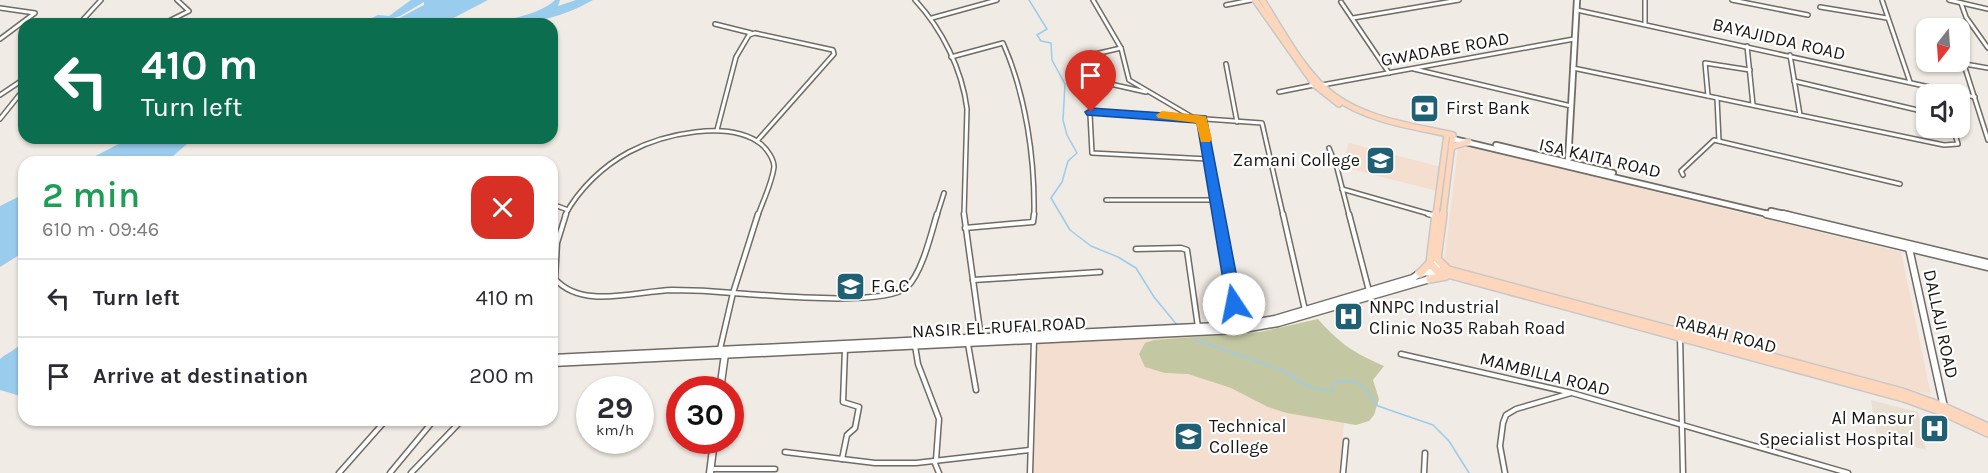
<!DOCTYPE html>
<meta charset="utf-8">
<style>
:root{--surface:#fff;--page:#f2f2f3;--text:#2b2b33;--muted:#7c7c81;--line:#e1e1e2}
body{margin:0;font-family:Karla,sans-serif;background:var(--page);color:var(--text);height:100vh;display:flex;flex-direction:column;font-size:22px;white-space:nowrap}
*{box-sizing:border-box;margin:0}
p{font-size:20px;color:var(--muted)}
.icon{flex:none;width:33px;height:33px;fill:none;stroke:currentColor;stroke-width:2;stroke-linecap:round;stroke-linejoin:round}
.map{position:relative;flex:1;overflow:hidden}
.panel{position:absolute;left:18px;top:156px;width:540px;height:270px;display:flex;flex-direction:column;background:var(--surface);border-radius:18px;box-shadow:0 2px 4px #0004}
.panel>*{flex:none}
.top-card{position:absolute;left:18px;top:18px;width:540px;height:126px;border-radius:18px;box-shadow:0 2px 4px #0004;background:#0b6e4f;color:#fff;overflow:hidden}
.needle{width:39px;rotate:197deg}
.tools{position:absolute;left:1916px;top:18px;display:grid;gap:12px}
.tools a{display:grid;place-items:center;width:54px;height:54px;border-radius:12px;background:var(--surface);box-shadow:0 2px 4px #0004;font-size:30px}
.speed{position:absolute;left:576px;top:376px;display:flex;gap:12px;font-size:30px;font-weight:700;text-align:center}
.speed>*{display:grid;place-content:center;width:78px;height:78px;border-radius:50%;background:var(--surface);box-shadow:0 2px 4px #0004;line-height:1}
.speed small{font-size:15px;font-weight:400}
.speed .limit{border:9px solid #d22;background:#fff;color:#111}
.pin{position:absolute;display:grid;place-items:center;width:51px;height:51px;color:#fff;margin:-62px -26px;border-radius:50% 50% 50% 0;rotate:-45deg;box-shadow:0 0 6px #0007}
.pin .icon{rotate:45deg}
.me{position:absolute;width:66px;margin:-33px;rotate:349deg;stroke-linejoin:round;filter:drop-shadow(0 0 4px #0008)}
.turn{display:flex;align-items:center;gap:21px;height:126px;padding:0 24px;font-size:27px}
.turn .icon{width:78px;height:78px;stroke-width:2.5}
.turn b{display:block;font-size:42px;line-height:51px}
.round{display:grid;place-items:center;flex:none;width:63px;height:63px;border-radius:18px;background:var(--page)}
.head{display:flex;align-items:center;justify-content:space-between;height:102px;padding:0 24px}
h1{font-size:36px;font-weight:600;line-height:45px;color:#1e9e55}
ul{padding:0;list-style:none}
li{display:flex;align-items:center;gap:18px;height:78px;padding:0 24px;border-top:2px solid var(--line)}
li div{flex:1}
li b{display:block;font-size:22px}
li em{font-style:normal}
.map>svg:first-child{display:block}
</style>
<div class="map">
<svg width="1988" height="473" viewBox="0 0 1988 473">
<rect width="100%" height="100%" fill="#f0ebe4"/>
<path fill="#e9e0d2" d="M1871 400 1918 412 1926 450 1877 437Z"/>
<g fill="#f3decf">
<path d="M1349 143 1441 167 1437 191 1351 169 1346 152Z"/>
<path d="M1468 146 1901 252 1931 395 1450 266 1444 262 1458 148Z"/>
<path d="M1182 335 1347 396 1339 473H1032L1035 342Z"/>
</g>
<path fill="#c4c8a2" d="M1318 319C1341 345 1353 352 1384 366L1373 380 1379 399 1374 415 1369 421 1356 425 1287 413 1268 407 1231 388 1188 374 1165 373 1145 367 1139 354 1145 343 1154 340 1260 332Z"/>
<g fill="#9acced">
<path d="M411 0H488L442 24H388L424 5V2L400 16 374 24H359L378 15 389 16Z"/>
<path d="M555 0H560L558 6 576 0H593C552 23 522 24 476 24 496 23 541 15 555 0Z"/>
<path d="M130 138H194L166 162H151L153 159 142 162H84Z"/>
<path d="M24 194V252L0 267V206Z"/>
<path d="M20 344 24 345V397L0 390V359C7 353 14 351 20 344Z"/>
</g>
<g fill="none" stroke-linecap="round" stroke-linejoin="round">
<g stroke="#9acced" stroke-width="1.5">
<path d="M1029 0 1047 29 1037 35 1041 41 1051 43 1052 60 1065 84 1063 120 1067 135 1077 153 1068 161 1062 182 1051 198 1070 230 1091 246 1118 257 1136 268 1154 297 1177 325"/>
<path d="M1196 340 1284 371 1310 388 1333 391 1334 382 1354 381 1365 389 1378 406 1433 425 1449 441 1469 473"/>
</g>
<defs>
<g id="street-far1">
<path d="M915 0C942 29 962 69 967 109L964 215"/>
<path d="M1093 0 1121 48 1129 80 1192 117"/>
<path d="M1645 0V23"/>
<path d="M1732 0 1808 15"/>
<path d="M1882 0 1910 82"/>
<path d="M1949 0 1988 9"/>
<path d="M1341 2 1389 73"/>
<path d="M1961 3 1966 17 1988 48"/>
<path d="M1226 5 1251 0"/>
<path d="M1820 7 1887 18"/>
<path d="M0 8 35 13 0 39"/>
<path d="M1577 10 1975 97"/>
<path d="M932 18 997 0"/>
<path d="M1353 18 1459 0"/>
<path d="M79 24 101 0"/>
<path d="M163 24 189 11 177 0"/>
<path d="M715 24 751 33"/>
<path d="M1747 46 1753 105"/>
<path d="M1959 49 1988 140"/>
<path d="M1091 55 1121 48"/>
<path d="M1790 55 1800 115"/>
<path d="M951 57 1003 43C1026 95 1035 159 1034 215"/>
<path d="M1226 64 1237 122"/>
<path d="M1965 64 1988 68"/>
<path d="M1573 68 1944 145 1958 144 1953 128"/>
<path d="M1414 69 1571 106"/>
<path d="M1097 81 1146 92"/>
<path d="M1794 81 1926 112"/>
<path d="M1322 85 1574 39"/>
<path d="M1279 92 1314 85"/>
<path d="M0 95 24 79"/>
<path d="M1708 96 1705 63 1750 70"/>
<path d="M1717 98 1719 141"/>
<path d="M0 119 24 89"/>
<path d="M1202 119 1219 215"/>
<path d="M717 130 736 57 749 35 755 33 833 50 834 54 757 141"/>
<path d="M1329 148 1337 168 1349 215"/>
<path d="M1208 159 1092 153 1090 114 1093 111 1262 123 1283 215"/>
<path d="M1683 175 1681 171 1714 140 1900 184"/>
<path d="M1342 189 1433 215"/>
<path d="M1106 200H1215"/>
<path d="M552 204 568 210"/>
<path d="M565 215C579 189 603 166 629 152 663 134 729 119 761 144 767 149 774 159 774 167 772 183 763 201 758 215"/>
<path d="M937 215 944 193"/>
</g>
<g id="street">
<path d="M566 214 557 243 555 279C583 310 635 291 672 290 692 290 713 291 733 293"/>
<path d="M964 214 981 338"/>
<path d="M1219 214 1238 325"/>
<path d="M1283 214 1305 310"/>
<path d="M1349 214 1369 291"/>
<path d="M1428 214 1435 216"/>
<path d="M965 228 1033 222 1034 214"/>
<path d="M1136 249 1181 248 1187 250 1198 327"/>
<path d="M973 280 1100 272"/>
<path d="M733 293C766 295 885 307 907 287 922 273 931 234 937 214"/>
<path d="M733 293 758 214"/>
<path d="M1680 336 1683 473"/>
<path d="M968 344 976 390"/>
<path d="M915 346 918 364 939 419 936 460"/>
<path d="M720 349 733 293"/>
<path d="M1401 354 1572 393 1848 473"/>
<path d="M785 452 875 463H916L1030 450"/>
<path d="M842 459 847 435 855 428 859 407 843 402 845 349"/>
<path d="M934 461 939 473"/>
<path d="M711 469H775"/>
<path d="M339 473 386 420"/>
<path d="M390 473 434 420"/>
<path d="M411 473 462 420"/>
<path d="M1030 473 1034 340"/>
<path d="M1343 473 1346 441"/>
<path d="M1424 473 1425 453"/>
<path d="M1505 473 1500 446 1503 423 1506 415 1516 409 1571 393"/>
</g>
<g id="secondary-far1">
<path d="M1453 139 1772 215"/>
<path d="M1496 145 1613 173"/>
<path d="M1568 162 1577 0"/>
<path d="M1771 211 1789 215"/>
</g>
<g id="secondary">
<path d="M1766 214 1988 267"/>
<path d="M1783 214 1988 263"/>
<path d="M1909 248 1944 407"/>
<path d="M552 358 1238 325 1275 319 1413 278 1420 273 1439 271"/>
<path d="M552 363 1238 330 1278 323 1430 279 1437 271V259"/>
<path d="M720 390 725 354"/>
<path d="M710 473 714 441"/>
</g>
<g id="primary-far1">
<path d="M1255 0 1315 85 1339 104"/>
<path d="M1262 0C1283 32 1303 73 1334 96 1368 121 1413 126 1453 135L1443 215"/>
<path d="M1451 147 1468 142"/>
<path d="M1436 215 1447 134"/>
</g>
<g id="primary">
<path d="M1436 214 1430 263 1437 271 1904 398 1945 413 1988 433"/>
<path d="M1443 214 1437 259 1448 270 1902 392 1944 407 1988 427"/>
<path d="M1420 273 1430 263"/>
<path d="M1430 279 1446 276"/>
</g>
</defs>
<use href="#street-far1" stroke="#706b65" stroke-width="6"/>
<use href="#street" stroke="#706b65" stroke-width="7"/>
<use href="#secondary-far1" stroke="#706b65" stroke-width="8"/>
<use href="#secondary" stroke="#706b65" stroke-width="9"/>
<use href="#primary-far1" stroke="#c8c7c7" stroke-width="8"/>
<use href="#primary" stroke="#c8c7c7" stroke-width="10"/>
<use href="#street-far1" stroke="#fff" stroke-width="3"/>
<use href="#street" stroke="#fff" stroke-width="4"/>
<use href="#secondary-far1" stroke="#fff" stroke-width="4.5"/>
<use href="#secondary" stroke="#fff" stroke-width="6"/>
<use href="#primary-far1" stroke="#fed6bb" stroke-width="5"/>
<use href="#primary" stroke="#fed6bb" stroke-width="7"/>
</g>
<path fill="#1a73e8" stroke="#114b97" stroke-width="1.5" d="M1091 108 1206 116 1242 304 1239 308H1229L1227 304 1197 123 1087 115 1085 112Z"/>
<path fill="#f59e0b" d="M1162 111 1206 116 1212 139 1210 142H1201L1196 123 1158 118 1156 115Z"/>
<defs>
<symbol id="bank-square" viewBox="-11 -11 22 22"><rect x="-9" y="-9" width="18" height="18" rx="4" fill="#1f6074" stroke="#fff"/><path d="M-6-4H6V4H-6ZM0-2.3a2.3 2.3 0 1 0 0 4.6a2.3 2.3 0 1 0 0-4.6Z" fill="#fff"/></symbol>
<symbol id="school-square" viewBox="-11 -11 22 22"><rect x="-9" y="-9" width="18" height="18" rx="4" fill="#1f6074" stroke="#fff"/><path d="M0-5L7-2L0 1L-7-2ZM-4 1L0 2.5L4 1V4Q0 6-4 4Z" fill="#fff"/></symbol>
<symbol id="hospital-square" viewBox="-11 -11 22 22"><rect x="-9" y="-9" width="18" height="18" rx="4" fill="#1f6074" stroke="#fff"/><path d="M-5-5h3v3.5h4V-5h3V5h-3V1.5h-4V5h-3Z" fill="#fff"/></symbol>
<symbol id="university-square" viewBox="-11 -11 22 22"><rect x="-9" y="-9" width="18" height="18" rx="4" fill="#1f6074" stroke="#fff"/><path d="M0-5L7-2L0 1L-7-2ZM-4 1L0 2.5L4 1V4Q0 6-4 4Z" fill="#fff"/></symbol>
</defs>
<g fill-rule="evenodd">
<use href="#bank-square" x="1408" y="92" width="33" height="33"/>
<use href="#school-square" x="1364" y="144" width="33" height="33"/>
<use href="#school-square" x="834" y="270" width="33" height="33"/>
<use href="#hospital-square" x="1332" y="300" width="33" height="33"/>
<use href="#hospital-square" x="1918" y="412" width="33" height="33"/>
<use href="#university-square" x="1172" y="420" width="33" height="33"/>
</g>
<g text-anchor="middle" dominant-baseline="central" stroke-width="4.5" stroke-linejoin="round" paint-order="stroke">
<g font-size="18" fill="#181714" stroke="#fff">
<text transform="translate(1779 39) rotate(13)">BAYAJIDDA ROAD</text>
<text transform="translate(1445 49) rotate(-10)">GWADABE ROAD</text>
<text transform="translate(1600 158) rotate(13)">ISA KAITA ROAD</text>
<text transform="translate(1941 324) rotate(78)">DALLAJI ROAD</text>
<text transform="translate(999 327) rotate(-3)">NASIR EL-RUFAI ROAD</text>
<text transform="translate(1726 334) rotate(15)">RABAH ROAD</text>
<text transform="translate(1545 374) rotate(14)">MAMBILLA ROAD</text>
</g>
<g font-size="18" fill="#181714" stroke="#fff" text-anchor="start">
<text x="1446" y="108">First Bank</text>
<text x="1360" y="160" text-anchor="end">Zamani College</text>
<text x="871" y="286">F.G.C</text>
<text x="1369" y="307">NNPC Industrial<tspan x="1369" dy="21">Clinic No35 Rabah Road</tspan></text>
<text x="1914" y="418" text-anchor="end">Al Mansur<tspan x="1914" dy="21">Specialist Hospital</tspan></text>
<text x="1209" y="426">Technical<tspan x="1209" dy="21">College</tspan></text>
</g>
</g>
</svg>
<div class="tools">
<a><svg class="needle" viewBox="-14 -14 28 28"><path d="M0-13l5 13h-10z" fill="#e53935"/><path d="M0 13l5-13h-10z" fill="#7c7c81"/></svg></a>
<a><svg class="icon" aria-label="sound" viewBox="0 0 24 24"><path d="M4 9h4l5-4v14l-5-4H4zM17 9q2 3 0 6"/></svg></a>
</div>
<div class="speed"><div>29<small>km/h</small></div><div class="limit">30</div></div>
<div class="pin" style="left:1091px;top:112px;background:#d93025"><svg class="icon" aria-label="arrive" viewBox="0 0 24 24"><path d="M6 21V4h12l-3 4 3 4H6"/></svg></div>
<svg class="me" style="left:1234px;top:304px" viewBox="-20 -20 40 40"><circle r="19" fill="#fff"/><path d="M0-13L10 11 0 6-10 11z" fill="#1a73e8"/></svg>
<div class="top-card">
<div class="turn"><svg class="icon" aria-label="left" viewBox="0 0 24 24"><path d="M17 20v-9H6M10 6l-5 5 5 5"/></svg><div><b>410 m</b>Turn left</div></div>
</div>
<section class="panel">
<div class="head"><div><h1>2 min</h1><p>610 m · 09:46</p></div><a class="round" style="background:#d93025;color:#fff"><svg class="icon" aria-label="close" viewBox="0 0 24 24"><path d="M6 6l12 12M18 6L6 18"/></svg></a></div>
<ul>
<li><svg class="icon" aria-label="left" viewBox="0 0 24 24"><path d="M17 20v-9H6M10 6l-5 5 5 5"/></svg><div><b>Turn left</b></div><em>410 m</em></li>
<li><svg class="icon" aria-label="arrive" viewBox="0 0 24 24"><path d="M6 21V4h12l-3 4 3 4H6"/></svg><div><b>Arrive at destination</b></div><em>200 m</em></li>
</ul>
</section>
</div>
